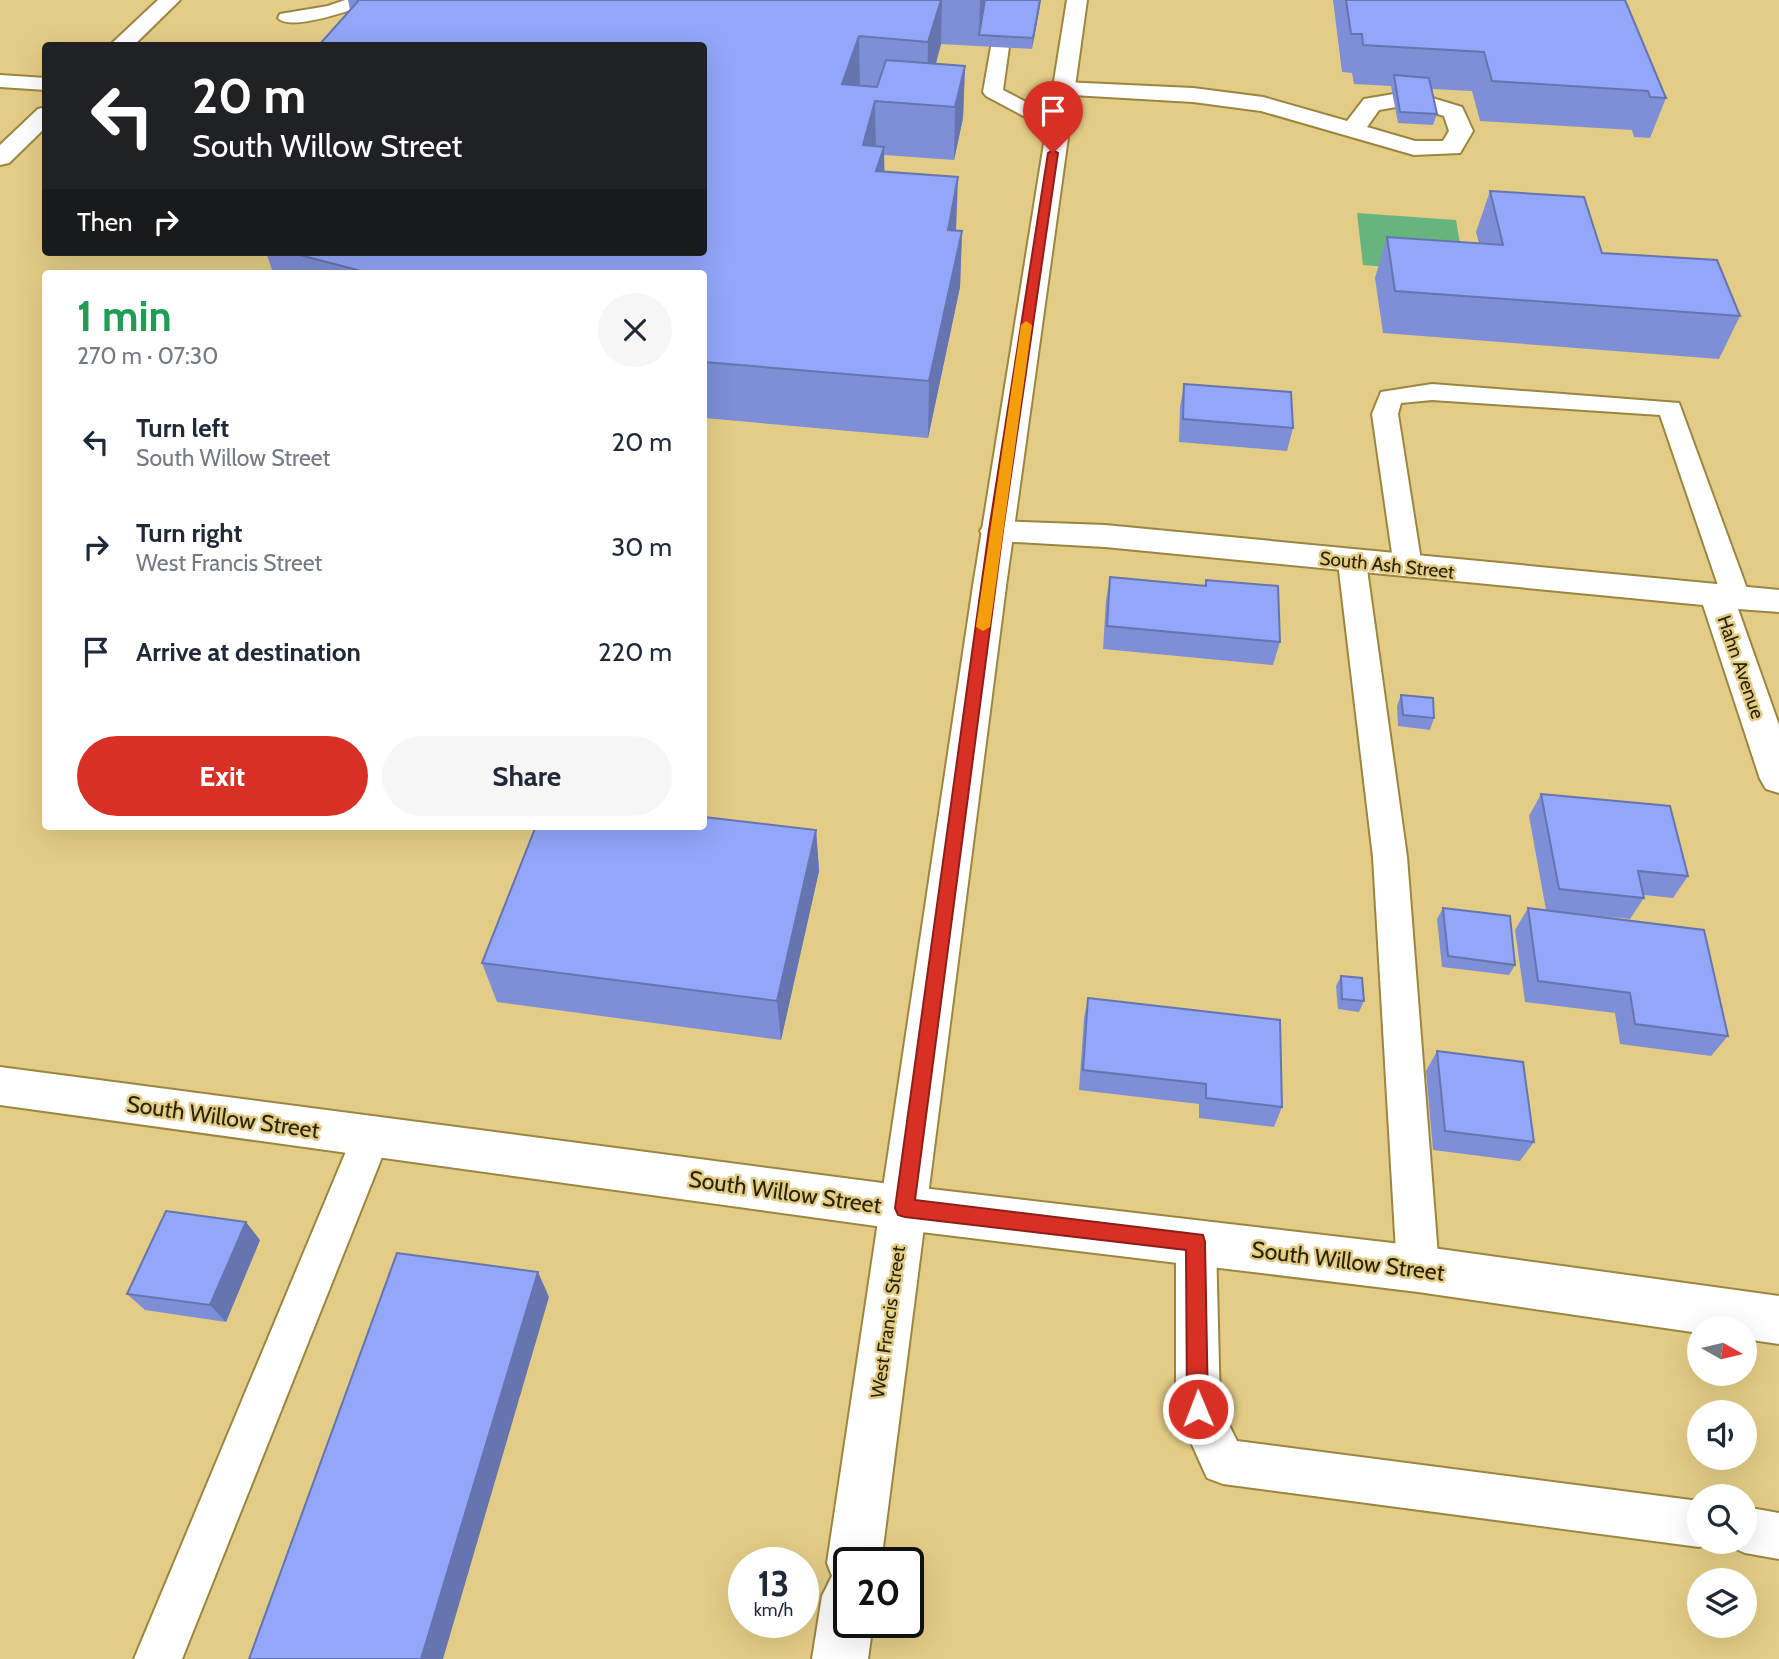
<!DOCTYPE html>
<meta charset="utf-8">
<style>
:root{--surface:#fff;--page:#f6f6f7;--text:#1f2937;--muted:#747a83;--accent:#d93025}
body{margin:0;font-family:Cabin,sans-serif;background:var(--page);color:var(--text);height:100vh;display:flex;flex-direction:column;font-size:26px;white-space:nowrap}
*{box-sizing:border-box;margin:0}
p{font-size:23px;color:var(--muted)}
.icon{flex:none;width:38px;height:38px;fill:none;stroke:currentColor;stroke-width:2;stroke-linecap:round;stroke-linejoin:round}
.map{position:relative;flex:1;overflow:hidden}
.panel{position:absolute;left:42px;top:270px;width:665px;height:560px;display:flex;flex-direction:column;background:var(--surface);border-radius:7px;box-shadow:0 7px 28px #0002}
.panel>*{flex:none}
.top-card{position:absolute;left:42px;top:42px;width:665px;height:214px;border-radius:7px;box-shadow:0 7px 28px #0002;background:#202124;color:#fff;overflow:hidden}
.needle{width:46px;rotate:98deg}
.buttons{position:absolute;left:1687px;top:1316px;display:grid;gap:14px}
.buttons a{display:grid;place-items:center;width:70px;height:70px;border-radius:50%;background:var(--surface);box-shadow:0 7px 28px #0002;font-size:35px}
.speed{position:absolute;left:728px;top:1547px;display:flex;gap:14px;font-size:35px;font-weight:700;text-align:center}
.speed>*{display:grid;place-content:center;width:91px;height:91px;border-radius:50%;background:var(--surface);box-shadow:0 7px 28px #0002;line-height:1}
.speed small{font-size:18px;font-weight:400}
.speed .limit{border:4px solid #111;border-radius:10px;background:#fff;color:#111}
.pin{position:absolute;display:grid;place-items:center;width:60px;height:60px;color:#fff;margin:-72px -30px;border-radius:50% 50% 50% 0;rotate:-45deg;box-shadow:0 0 7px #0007}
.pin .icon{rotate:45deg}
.me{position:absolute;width:77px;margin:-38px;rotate:359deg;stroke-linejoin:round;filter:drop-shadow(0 0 5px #0008)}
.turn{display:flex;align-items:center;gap:24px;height:147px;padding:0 35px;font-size:32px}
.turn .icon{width:91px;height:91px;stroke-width:2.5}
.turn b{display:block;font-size:49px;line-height:60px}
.then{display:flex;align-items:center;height:66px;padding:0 35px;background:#0003;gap:14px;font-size:26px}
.round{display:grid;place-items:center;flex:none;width:74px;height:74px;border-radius:37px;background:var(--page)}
.summary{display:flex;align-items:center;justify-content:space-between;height:119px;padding:0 35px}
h1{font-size:42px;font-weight:800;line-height:52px;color:#1e9e55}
.action{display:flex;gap:14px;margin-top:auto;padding:14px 35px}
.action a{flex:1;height:80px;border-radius:42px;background:var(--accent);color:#fff;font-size:28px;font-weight:800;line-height:80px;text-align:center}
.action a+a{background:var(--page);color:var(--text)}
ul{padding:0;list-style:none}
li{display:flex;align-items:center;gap:21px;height:105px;padding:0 35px}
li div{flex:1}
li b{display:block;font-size:26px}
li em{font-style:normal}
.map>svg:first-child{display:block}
</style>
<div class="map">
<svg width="1779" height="1659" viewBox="0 0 1779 1659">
<rect width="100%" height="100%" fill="#e3cd86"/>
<path fill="#66b57f" d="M1357 213 1456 220 1465 273 1363 265Z"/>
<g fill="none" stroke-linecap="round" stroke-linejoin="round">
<defs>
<g id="service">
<path d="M345 0H371L368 4C351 10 290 32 278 18L280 14 328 6Z"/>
<path d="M1000 41 1009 47 1003 90 1064 122 1067 126 1064 130H1050L986 96 983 92 991 47Z"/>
<path d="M0 75 46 78V90L0 87Z"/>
<path d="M1432 384 1679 403 1750 597 1746 604 1736 607 1726 604 1722 597 1660 415 1432 400 1401 403 1398 414 1422 567 1418 574 1408 576 1398 574 1394 567 1372 414 1381 392Z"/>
<path d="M1352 553 1362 555 1366 562 1407 857 1439 1269 1433 1283 1418 1289 1403 1283 1397 1269 1373 857 1338 562 1342 555Z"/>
<path d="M371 1119 385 1125 390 1137 182 1659H134L352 1137 357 1125Z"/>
<path d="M1196 1223 1210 1228 1216 1242 1220 1407 1237 1441 1699 1501V1542H1712L1699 1547 1223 1484 1207 1478 1176 1409V1242L1182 1228Z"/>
<path d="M1745 1507 1779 1513V1559L1745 1553 1729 1546 1727 1542H1745Z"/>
</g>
<g id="minor">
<path d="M158 0H180L133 46H109Z"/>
<path d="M1063 82 1193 88 1263 97 1347 121 1364 99 1394 94 1402 96 1406 101 1402 106 1379 110 1367 127 1415 141H1443L1449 131 1444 116 1421 109 1417 104 1421 99 1429 97 1462 107 1473 131 1460 153 1414 155 1261 111 1193 102 1055 94 1052 89 1055 84Z"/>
<path d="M46 107V127L9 163 0 165V145L38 109Z"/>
<path d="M996 521 1105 525 1779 590V612L1738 609 1779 725V793L1766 789 1760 779 1703 605 1105 547 996 541 985 538 980 531 985 524Z"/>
</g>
<path id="tertiary" d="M1067 0H1087L1006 586 881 1563H849V1622H873L868 1659H812L822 1596 832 1576 827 1563 973 586Z"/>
<path id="secondary" d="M0 1067 905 1186 1418 1246 1779 1296V1344L1745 1339V1328H1699V1333L1418 1292 905 1230 0 1105Z"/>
</defs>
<use href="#service" stroke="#9b8640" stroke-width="4"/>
<use href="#minor" stroke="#9b8640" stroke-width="4"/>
<use href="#tertiary" stroke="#9b8640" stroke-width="4"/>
<use href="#secondary" stroke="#9b8640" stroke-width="4"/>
<use href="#service" fill="#fff" fill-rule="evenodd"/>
<use href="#minor" fill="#fff" fill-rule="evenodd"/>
<use href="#tertiary" fill="#fff" fill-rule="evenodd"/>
<use href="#secondary" fill="#fff" fill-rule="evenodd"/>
</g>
<g fill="#7e8fd7">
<path d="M348 0H1041L1032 49 941 44 936 64 965 66 963 118 954 160 884 155V172L956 231H962L960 287 928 438 704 418V273H273L266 252H704L350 10Z"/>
<path d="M1333 0H1625L1666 98 1650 138 1634 137 1632 130 1480 121 1472 91 1432 89 1437 114 1433 125 1398 123 1391 86 1354 84 1352 73 1342 72Z"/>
<path d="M1490 191 1602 253 1740 316 1719 359 1383 333 1375 278 1387 237 1479 243 1476 232Z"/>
<path d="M1184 384 1293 428 1287 451 1179 442 1180 407Z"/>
<path d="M1110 577 1204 586 1206 580 1280 642 1273 665 1103 649 1106 600Z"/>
<path d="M1401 695 1434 718 1430 730 1398 726 1397 706Z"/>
<path d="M1541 794 1688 876 1673 898 1644 895V898L1630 919 1559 912 1728 1036 1711 1056 1620 1044 1615 1013 1525 1002 1515 930 1528 908 1546 910 1529 816Z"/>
<path d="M816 830 819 871 781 1040 497 1002 482 963Z"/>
<path d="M1443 908 1515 965 1509 975 1442 967 1437 919Z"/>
<path d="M1341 976 1364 1001 1359 1012 1338 1009 1336 986Z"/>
<path d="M1088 998 1282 1107 1274 1127 1199 1118V1104L1079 1090 1084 1018Z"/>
<path d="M1437 1051 1534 1142 1520 1161 1433 1150 1426 1071Z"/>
<path d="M260 1240 226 1322 145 1310 127 1294Z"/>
</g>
<g fill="#6674af">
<path d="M941 0H942L941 44 927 94 928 42Z"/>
<path d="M980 0H987L979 35Z"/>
<path d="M1040 0V5L1032 49 1033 38Z"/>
<path d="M859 36 860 88 842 84Z"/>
<path d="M965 66 963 118 954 160 955 107Z"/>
<path d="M875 101 876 154 863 145Z"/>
<path d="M884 147 885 201 876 171Z"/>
<path d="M958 177 956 232 948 230Z"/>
<path d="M962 231 960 287 928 438 929 381Z"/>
<path d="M816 830 819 871 781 1040 777 1001Z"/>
<path d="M246 1222 260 1240 226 1322 210 1305Z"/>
<path d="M538 1272 549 1297 443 1659H421Z"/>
</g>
<g fill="#92a6fa" stroke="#6674af" stroke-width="2">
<path d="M359 0H941L928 42 859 36 842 84 877 87 886 60 965 66 955 107 875 101 863 145 884 147 876 171 958 177 948 230 962 231 929 381 704 362V273H369L288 252H704V46L319 45Z"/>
<path d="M985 0H1040L1033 38 979 35Z"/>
<path d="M1346 0H1625L1666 98 1650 97 1648 91 1492 81 1484 52 1363 45 1362 34H1351Z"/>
<path d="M1394 75 1429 78 1437 114 1400 112Z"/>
<path d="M1490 191 1584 197 1602 253 1717 260 1740 316 1395 291 1387 237 1503 245Z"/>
<path d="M1184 384 1291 392 1293 428 1183 419Z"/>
<path d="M1110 577 1206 586V580L1278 586 1280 642 1107 626Z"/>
<path d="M1401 695 1433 698 1434 718 1403 715Z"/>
<path d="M1541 794 1670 806 1688 876 1638 871 1644 898 1559 889Z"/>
<path d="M704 817 816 830 777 1001 482 963 536 826H704Z"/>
<path d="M1443 908 1510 916 1515 965 1448 956Z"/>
<path d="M1528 908 1704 930 1728 1036 1635 1024 1630 993 1538 981Z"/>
<path d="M1341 976 1362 978 1364 1001 1342 999Z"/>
<path d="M1088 998 1280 1020 1282 1107 1206 1098V1084L1083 1070Z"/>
<path d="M1437 1051 1523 1062 1534 1142 1445 1131Z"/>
<path d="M166 1211 246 1222 210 1305 127 1294Z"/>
<path d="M397 1253 538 1272 421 1659H249Z"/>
</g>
<path fill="#d93025" stroke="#8d1f18" stroke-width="2" d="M1053 150 1058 153 1003 530 915 1200 1203 1235 1205 1242 1208 1409 1205 1416 1198 1419 1190 1416 1187 1409 1186 1250 905 1217 898 1215 895 1208 989 530 1048 153Z"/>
<path fill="#f59e0b" d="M1026 321 1032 325 990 627 983 631 976 627 1021 325Z"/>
<g text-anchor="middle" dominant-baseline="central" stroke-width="5" stroke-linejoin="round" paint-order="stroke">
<g font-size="19" fill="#2b2305" stroke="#e3cd86">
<text transform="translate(1387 565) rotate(6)">South Ash Street</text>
<text transform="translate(1741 667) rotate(71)">Hahn Avenue</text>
<text transform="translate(888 1322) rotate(-82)">West Francis Street</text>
</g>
<g font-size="23" fill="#2b2305" stroke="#e3cd86">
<text transform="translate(223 1117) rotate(8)">South Willow Street</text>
<text transform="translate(785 1192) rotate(8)">South Willow Street</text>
<text transform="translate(1348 1261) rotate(7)">South Willow Street</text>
</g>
</g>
</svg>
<div class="buttons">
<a><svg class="needle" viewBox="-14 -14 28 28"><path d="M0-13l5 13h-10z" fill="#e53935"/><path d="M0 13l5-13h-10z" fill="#747a83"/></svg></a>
<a><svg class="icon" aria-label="sound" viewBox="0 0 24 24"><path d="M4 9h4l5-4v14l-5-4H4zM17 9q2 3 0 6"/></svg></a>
<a><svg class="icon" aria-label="search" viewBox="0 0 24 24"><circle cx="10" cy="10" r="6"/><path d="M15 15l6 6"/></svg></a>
<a><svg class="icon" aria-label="layers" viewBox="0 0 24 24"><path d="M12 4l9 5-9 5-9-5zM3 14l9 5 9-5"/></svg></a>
</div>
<div class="speed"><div>13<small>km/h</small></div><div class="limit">20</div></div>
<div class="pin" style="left:1053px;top:153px;background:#d93025"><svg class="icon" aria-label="arrive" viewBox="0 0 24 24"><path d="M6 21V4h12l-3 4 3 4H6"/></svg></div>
<svg class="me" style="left:1198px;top:1409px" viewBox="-20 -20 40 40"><circle r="17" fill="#d93025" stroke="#fff" stroke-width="3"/><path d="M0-11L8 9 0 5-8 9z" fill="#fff"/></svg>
<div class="top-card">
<div class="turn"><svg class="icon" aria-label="left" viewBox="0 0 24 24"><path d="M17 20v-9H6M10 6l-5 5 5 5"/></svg><div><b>20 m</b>South Willow Street</div></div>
<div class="then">Then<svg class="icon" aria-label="right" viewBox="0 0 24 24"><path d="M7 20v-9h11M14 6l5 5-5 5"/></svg></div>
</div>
<section class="panel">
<div class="summary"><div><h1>1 min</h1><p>270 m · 07:30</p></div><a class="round"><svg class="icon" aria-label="close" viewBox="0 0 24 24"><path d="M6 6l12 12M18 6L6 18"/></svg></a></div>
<ul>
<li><svg class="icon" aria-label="left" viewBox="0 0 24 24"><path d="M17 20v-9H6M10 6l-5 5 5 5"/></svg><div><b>Turn left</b><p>South Willow Street</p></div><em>20 m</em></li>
<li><svg class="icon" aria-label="right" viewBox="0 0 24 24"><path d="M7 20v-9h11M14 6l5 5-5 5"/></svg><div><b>Turn right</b><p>West Francis Street</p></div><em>30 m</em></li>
<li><svg class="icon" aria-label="arrive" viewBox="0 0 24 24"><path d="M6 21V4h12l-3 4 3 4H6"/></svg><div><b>Arrive at destination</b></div><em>220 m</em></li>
</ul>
<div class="action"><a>Exit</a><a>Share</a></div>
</section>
</div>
